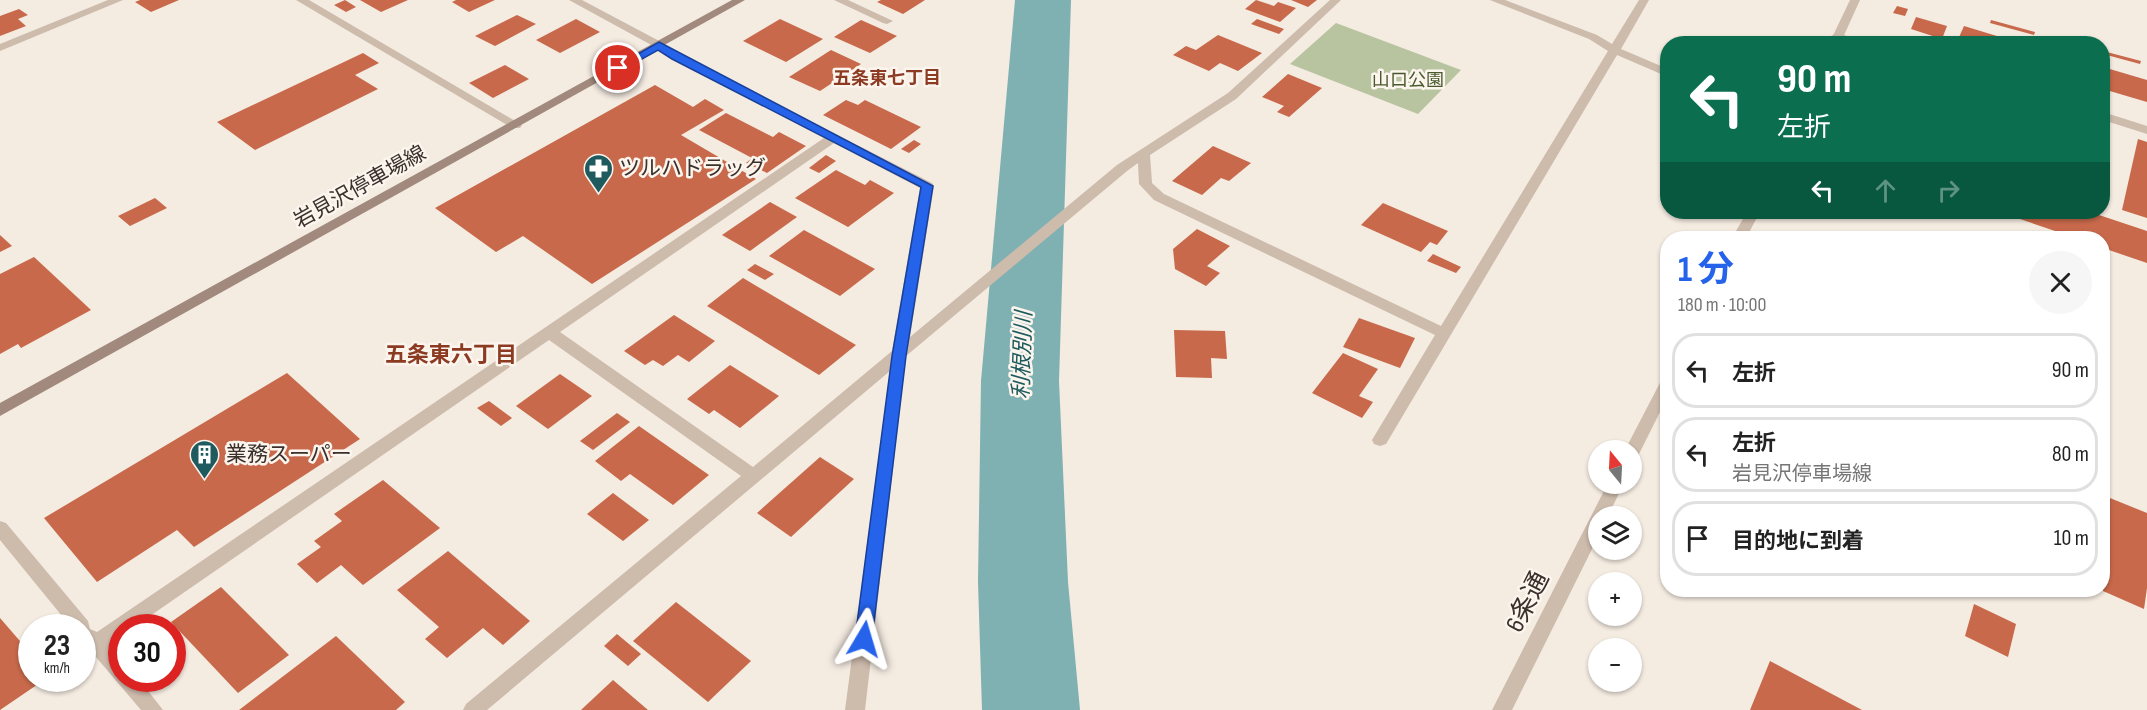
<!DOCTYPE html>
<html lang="ja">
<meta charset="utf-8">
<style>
:root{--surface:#fff;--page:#f6f6f6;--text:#222;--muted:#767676;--line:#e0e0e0;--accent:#2563eb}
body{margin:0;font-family:"Sofia Sans Condensed","Noto Sans JP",sans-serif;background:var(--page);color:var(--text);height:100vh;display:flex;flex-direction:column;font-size:22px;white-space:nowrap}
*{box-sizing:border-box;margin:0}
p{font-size:20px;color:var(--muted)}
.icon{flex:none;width:33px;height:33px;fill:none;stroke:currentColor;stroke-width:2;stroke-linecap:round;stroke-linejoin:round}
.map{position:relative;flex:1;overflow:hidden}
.details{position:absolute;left:1660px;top:231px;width:450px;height:366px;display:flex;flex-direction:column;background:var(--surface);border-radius:24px;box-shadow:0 2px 4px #0004}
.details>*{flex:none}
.hud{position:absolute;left:1660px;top:36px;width:450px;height:183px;border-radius:24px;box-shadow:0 2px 4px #0004;background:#0b6e4f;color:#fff;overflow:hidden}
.needle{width:39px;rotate:342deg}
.tools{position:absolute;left:1588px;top:440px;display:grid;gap:12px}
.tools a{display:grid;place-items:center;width:54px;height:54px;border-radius:50%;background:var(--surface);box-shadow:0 2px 4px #0004;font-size:30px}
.speed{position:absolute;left:18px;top:614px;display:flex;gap:12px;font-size:30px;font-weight:700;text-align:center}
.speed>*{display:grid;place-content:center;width:78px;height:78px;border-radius:50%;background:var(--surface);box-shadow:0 2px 4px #0004;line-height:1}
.speed small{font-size:15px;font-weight:400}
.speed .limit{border:9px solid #d22;background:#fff;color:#111}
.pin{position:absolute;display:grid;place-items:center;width:51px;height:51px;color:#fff;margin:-26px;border:3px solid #fff;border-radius:50%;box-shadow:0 2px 6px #0007}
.me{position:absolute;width:66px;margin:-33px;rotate:7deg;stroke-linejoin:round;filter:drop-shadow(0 0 4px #0008)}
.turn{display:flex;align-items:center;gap:21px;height:126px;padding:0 18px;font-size:27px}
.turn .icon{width:78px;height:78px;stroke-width:2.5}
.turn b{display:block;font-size:42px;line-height:51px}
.lanes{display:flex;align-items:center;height:57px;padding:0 18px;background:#0003;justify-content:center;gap:30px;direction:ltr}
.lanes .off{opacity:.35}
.round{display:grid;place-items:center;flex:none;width:63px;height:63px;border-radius:32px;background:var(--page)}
.overview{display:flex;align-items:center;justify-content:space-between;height:102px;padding:0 18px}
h1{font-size:36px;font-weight:700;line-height:45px;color:var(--accent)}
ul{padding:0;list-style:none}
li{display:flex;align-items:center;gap:18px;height:75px;margin:0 12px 9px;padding:0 6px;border:3px solid var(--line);border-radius:24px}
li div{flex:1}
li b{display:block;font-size:22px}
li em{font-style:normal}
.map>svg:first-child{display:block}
</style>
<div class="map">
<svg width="2147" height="710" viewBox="0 0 2147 710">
<rect width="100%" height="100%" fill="#f4ebe1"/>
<path fill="#b8c4a0" d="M1336 23 1461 70 1418 114 1290 64Z"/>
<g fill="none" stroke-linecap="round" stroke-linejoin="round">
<path fill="#7fb0b2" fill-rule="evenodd" d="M1015 0H1071L1059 381 1068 582 1080 710H982L978 582 981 381Z"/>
</g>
<g fill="#c8694b">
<path d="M140 0H179L151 12 135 2Z"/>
<path d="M345 0 356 7 346 12 334 5Z"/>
<path d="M360 0H408L381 12Z"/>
<path d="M456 0H495L469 12 452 2Z"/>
<path d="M881 0H925L903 14 877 2Z"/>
<path d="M1256 0 1274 6 1278 2 1296 8 1280 22 1245 9Z"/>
<path d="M1291 0H1317L1308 7Z"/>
<path d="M1897 6 1908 9 1905 16 1893 13Z"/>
<path d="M19 9 28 15 18 19 26 26 0 36V16Z"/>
<path d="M517 15 536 24 495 46 475 36Z"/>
<path d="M1916 17 1947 26 1942 39 1911 29Z"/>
<path d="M576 19 600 32 560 53 536 40Z"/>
<path d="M780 19 823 39 786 62 743 41Z"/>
<path d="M1257 19 1284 29 1279 34 1251 24Z"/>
<path d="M861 20 897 36 870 53 834 37Z"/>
<path d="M1991 20 2035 32 2034 35 1990 23Z"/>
<path d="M1964 26 2020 43V44H1956Z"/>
<path d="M1218 35 1262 53 1238 71 1220 63 1209 71 1173 55 1186 46 1196 50Z"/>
<path d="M831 50 861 64 820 91 789 77Z"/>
<path d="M2103 51 2141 61 2140 64 2103 54Z"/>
<path d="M363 53 379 63 355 75 378 89 255 150 217 122Z"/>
<path d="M505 65 529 79 493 98 469 83Z"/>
<path d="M2103 67 2147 80V102L2103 89Z"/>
<path d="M1288 74 1322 88 1289 117 1277 112 1284 106 1262 97Z"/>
<path d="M655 85 693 107 705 99 724 110 681 135 756 179 592 284 523 236 496 252 435 208Z"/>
<path d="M846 100 858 105 865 100 921 127 891 149 823 115Z"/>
<path d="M726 113 773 137 779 132 806 146 767 173 746 163 752 158 699 130Z"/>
<path d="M2138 139 2147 142V218L2122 210Z"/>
<path d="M914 140 921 144 909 153 901 149Z"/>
<path d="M1213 146 1251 163 1229 181 1221 178 1202 195 1172 181Z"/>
<path d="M826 155 836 161 819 173 809 168Z"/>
<path d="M836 170 865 185 870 180 894 193 848 227 795 198Z"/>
<path d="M155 198 167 208 130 226 118 216Z"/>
<path d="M770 202 797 217 750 251 722 235Z"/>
<path d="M1383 203 1448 231 1437 245 1430 242 1421 252 1361 225Z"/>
<path d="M2006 212H2090L2147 231V263L2103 248V238H2076L2005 214Z"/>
<path d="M1197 229 1230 246 1207 266 1220 273 1206 286 1175 269 1173 249Z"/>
<path d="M804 230 875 269 840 296 769 256Z"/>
<path d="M0 235 12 246 0 252Z"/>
<path d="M1433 254 1461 267 1456 273 1427 261Z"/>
<path d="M34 257 91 310 21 348 18 344 0 354V274Z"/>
<path d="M755 264 774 274 765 280 747 270Z"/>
<path d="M743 278 856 345 819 375 707 306Z"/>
<path d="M674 315 715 341 689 362 678 355 663 366 653 360 645 365 624 351Z"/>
<path d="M1359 318 1415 338 1400 368 1343 347Z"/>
<path d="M1174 330 1225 331 1227 359 1211 358 1212 378 1176 377Z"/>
<path d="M1343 353 1378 369 1359 396 1373 402 1362 418 1312 393Z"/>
<path d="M730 365 779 396 740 428 714 410 709 414 687 399Z"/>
<path d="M287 373 360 439 194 547 177 530 97 582 44 518Z"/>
<path d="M560 374 592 396 548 429 516 406Z"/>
<path d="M489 401 512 418 501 426 477 408Z"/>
<path d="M617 413 630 422 593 450 580 441Z"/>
<path d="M639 426 709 475 673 505 630 474 621 481 595 461Z"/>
<path d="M820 457 854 479 791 537 757 513Z"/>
<path d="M383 480 440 528 363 585 341 565 317 583 297 564 321 547 314 541 342 521 334 514Z"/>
<path d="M613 493 649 520 623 541 587 514Z"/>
<path d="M2105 496 2147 513V588L2144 609 2103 591V504Z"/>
<path d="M448 551 530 621 503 645 483 628 447 658 425 639 439 627 397 590Z"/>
<path d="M221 587 289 655 238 693 171 622Z"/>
<path d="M676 602 751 661 708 702 633 641Z"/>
<path d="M1974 604 2016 624 2008 657 1965 636Z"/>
<path d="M0 618 32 655V678H47L0 710Z"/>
<path d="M617 634 641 654 628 666 604 646Z"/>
<path d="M336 636 405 702 396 710H239Z"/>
<path d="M1770 661 1862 710H1750Z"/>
<path d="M613 680 648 710H581Z"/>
</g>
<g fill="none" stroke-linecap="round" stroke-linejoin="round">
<path fill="#cdbbac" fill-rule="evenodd" d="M834 0H848L893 21 887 24 883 23Z"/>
<g fill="#cdbbac" fill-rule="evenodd">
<path d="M108 0H123L0 51V44Z"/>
<path d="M296 0H309L522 125 520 128H512Z"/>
<path d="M569 0H582L663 43 680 55 932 183 934 186 910 337 1117 165 1228 93 1330 0H1341L1236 99 1150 155 1152 183 1164 194 1441 326 1608 51 1589 39 1490 0H1505L1597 35 1612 44 1639 0H1649L1621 49 1668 69V77L1617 55 1386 444 1380 446 1374 444 1372 440 1435 335 1154 200 1139 184 1138 163 1127 171 906 356 865 710H845L890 371 487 710H463L466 704 741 476 549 340 134 627H122V636L109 645 122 659V678H138L163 710H141L84 643 82 627H71L0 540V521L6 523 88 621 90 629 97 632 824 138 672 59 655 47ZM834 143 920 188 892 351 753 467 560 332Z"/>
<path d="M1837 33 1867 42 1868 44C1855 44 1842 44 1831 36Z"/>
<path d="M2103 112 2147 126V134L2103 120Z"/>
</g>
<g fill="#cdbbac" fill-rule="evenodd">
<path d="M1850 0H1860L1840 44H1829Z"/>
<path d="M1747 212H1760L1746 238H1732Z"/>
<path d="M1668 375V396L1638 456 1632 458V450H1625L1663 377Z"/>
<path d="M1608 483H1624L1608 516H1599V535L1512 710H1492Z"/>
</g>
<path fill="#a18a7d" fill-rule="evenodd" d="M732 0H745L0 416V403Z"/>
</g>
<path fill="#2563eb" stroke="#184099" stroke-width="1.5" d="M659 42 933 186 906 356 872 639 869 644 864 647 858 644 855 639 892 356 921 187 672 59 658 50 622 70 618 71 613 68Z"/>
<defs>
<symbol id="pharmacy-pin" viewBox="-11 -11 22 30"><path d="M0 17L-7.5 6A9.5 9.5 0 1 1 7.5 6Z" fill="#1f5a5e" stroke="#fbf5ee"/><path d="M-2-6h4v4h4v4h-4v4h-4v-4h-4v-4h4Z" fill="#fff"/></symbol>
<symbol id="building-pin" viewBox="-11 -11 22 30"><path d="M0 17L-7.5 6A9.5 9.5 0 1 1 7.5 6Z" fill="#1f5a5e" stroke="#fbf5ee"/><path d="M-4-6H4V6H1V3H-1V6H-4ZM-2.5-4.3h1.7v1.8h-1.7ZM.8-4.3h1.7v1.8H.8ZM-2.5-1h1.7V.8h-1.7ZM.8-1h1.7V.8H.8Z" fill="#fff"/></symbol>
</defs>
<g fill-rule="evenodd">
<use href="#pharmacy-pin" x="582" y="152" width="33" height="45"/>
<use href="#building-pin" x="188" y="438" width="33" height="45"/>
</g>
<g text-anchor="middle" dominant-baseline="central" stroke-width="5" stroke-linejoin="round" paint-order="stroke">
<g font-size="18" font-weight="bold" fill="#8c3b22" stroke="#fbf5ee">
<text x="887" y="78">五条東七丁目</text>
</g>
<g font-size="18" fill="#4a5a2e" stroke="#fbf5ee">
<text x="1408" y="80">山口公園</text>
</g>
<g font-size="21" fill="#3b302b" stroke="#fbf5ee" text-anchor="start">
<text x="619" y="168">ツルハドラッグ</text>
<text x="226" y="454">業務スーパー</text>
</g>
<g font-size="21" fill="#3b302b" stroke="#fbf5ee">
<text transform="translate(360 187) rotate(-29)">岩見沢停車場線</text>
</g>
<g font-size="22" font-weight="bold" fill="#8c3b22" stroke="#fbf5ee">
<text x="451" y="355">五条東六丁目</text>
</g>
<g font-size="22" font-style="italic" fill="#1f5a5e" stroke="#fbf5ee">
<text transform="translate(1023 355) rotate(-88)">利根別川</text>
</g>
<g font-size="26" fill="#3b302b" stroke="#fbf5ee">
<text transform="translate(1528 602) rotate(-63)">6条通</text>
</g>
</g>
</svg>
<div class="tools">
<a><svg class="needle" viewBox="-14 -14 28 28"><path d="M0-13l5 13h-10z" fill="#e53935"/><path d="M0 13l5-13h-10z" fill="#767676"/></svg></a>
<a><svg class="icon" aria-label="layers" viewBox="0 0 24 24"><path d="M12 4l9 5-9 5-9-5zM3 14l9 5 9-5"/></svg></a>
<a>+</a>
<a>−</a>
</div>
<div class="speed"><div>23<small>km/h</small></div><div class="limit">30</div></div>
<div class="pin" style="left:618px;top:68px;background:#d93025"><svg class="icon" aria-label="arrive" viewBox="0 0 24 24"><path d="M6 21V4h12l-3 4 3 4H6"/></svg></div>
<svg class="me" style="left:864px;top:639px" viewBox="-20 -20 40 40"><path d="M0-17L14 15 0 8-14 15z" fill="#2563eb" stroke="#fff" stroke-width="4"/></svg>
<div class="hud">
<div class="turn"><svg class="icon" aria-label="left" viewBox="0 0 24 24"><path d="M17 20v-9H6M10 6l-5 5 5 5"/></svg><div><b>90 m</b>左折</div></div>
<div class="lanes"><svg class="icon" aria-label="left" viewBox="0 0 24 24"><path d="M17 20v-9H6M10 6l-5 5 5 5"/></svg><svg class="icon off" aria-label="ahead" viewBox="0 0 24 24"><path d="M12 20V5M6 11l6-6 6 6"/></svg><svg class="icon off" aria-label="right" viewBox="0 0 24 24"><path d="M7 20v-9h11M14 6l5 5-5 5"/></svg></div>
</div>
<section class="details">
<div class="overview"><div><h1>1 分</h1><p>180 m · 10:00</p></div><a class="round"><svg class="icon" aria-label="close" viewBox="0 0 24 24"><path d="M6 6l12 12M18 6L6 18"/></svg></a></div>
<ul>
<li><svg class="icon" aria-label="left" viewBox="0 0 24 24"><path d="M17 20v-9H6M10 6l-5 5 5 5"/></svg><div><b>左折</b></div><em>90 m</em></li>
<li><svg class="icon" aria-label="left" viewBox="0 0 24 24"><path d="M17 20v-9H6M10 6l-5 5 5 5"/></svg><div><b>左折</b><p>岩見沢停車場線</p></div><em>80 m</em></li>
<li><svg class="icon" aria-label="arrive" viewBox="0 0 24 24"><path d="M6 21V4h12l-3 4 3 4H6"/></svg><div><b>目的地に到着</b></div><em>10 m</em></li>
</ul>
</section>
</div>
